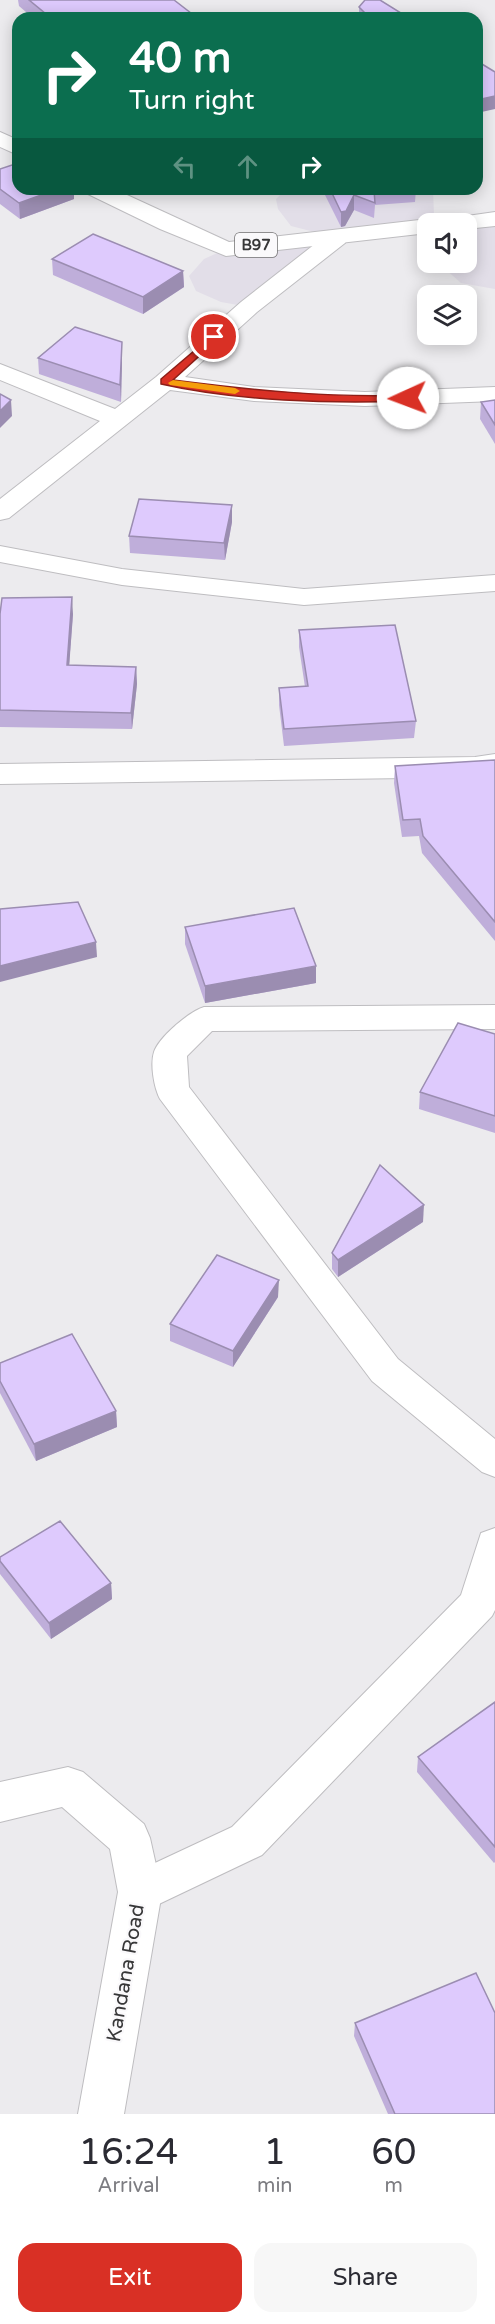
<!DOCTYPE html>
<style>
:root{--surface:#fff;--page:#f7f7f7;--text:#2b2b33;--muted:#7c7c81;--accent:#d93025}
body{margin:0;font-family:"Varela Round",sans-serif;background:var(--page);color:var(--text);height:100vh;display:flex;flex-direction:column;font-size:22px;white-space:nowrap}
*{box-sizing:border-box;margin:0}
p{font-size:20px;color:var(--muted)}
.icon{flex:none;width:33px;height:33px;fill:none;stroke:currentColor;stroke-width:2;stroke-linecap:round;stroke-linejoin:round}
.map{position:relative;height:2114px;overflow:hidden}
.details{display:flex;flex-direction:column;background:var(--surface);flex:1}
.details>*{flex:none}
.guide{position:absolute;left:12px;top:12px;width:471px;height:183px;border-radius:18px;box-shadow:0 3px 15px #0003;background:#0b6e4f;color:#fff;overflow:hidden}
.buttons{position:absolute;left:417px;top:213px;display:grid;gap:12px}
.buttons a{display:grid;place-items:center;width:60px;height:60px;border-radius:12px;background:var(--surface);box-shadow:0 3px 15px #0003;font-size:30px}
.pin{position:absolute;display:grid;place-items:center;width:51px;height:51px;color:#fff;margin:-26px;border:3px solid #fff;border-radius:50%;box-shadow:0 2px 6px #0007}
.me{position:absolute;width:66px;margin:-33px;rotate:268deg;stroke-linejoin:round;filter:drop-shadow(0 0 4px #0008)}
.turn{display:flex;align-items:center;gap:21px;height:126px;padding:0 18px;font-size:27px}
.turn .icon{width:78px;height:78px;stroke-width:2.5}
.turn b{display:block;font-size:42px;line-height:51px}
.lanes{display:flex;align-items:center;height:57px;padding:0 18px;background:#0003;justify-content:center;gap:30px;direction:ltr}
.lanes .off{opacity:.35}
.eta{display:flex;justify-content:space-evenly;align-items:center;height:102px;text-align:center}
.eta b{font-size:36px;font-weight:600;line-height:42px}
.primary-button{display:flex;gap:12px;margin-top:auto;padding:12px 18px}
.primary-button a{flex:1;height:69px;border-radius:18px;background:var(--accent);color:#fff;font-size:24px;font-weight:600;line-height:69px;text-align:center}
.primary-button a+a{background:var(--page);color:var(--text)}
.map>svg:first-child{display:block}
</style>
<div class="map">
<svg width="495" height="2114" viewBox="0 0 495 2114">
<rect width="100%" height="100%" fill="#ecebee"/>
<g fill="#e2dee8">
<path d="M286 189H433L434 215 420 227 337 238 249 307 221 302 196 291 189 276 204 259 226 249 334 237 291 226 278 209 276 199Z"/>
<path d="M495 219V289L461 283 443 267 444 263 466 262V224Z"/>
</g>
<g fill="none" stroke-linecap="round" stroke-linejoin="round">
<defs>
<g id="street">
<path d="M337 231 345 233 348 238 345 243 257 312 185 377 254 387 365 392 495 387V401L365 406 254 401 170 390 9 518 0 520V499L100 421 0 380V364L115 409 156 377 241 302 329 233Z"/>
<path d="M0 546 122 569 304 589 495 575V591L304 605 122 585 0 562Z"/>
<path d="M495 754V774L475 777 0 784V764L475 757Z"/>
<path d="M495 1005V1029L212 1031 187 1056 189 1087 398 1359 495 1439V1477L482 1472 372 1381 160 1099C154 1088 150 1064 154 1052 159 1037 190 1011 204 1007Z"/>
<path d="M495 1528V1610L492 1616 262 1855 140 1913 125 1907 118 1892 125 1877 232 1827 461 1595 481 1533Z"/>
</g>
<path id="secondary" d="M68 1767 83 1772 144 1824 150 1838 162 1892 124 2114H78L118 1892 110 1849 62 1807 0 1822V1782Z"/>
<g id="primary">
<path d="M0 132 18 140V155L0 147Z"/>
<path d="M85 189H114L229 242 428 219 438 224H428V233L226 256 160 229 88 194Z"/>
<path d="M495 212V226L466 229V224H443L446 219Z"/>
</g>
</defs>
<use href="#street" stroke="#bebdc0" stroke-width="2"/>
<use href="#secondary" stroke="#bebdc0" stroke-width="2"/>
<use href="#primary" stroke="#bebdc0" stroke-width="2"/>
<use href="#street" fill="#fff" fill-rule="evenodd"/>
<use href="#secondary" fill="#fff" fill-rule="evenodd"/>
<use href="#primary" fill="#fff" fill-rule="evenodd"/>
</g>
<g fill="#bfaeda">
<path d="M18 0H174L196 18H33L19 6Z"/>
<path d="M359 7 409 18H359Z"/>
<path d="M0 169 74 199 20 219 0 204Z"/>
<path d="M322 189H416L415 202 375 205 374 218 354 210 345 226 341 227Z"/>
<path d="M52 259 183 271 184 287 143 314 53 275Z"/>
<path d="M122 342V359L121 402 39 374 38 358Z"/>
<path d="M495 400V444L480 419 481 402Z"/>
<path d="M232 505V522L225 560 130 553 129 536Z"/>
<path d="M0 614H73L69 665 136 667 137 684 132 729 0 727Z"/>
<path d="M299 630 416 721 414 738 284 746 279 705V688L305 687 299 647Z"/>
<path d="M495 760V941L422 853 419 836 402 837 394 783 395 766Z"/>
<path d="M185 927 316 983 205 1003 185 944Z"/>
<path d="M495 1034V1133L419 1109 420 1092Z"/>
<path d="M423 1222 338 1277 332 1269V1253Z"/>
<path d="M278 1297 233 1367 170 1341V1324Z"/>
<path d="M0 1363 116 1411 117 1427 36 1461 0 1393Z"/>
<path d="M0 1557 111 1583 112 1599 51 1639 0 1574Z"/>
<path d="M495 1702V1862L494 1863 417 1772 418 1757Z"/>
<path d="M355 2023 495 2114H388L354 2036Z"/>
</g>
<g fill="#9b8db1">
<path d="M495 96V109L477 113V100Z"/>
<path d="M58 189H74V199L20 219 19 203Z"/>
<path d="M354 195V210L345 226 341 227V212Z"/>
<path d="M183 271 184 287 143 314V297Z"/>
<path d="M122 342V359L121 402 120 385Z"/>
<path d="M11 400 12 416 0 428V411Z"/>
<path d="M232 505V522L225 560 224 543Z"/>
<path d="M72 597 73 614 68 682 67 665Z"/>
<path d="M136 667 137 684 132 729 131 713Z"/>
<path d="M96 942 97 957 0 982V966Z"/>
<path d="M316 966V983L205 1003V986Z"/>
<path d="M424 1205 423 1222 338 1277V1260Z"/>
<path d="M279 1280 278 1297 233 1367V1351Z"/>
<path d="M116 1411 117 1427 36 1461 34 1444Z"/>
<path d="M111 1583 112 1599 51 1639 49 1623Z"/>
</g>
<g fill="#decafd" stroke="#9b8db1" stroke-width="1.5">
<path d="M29 0H174L196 17 193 18H51Z"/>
<path d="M365 0H380L409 18H370L359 7Z"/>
<path d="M477 61 495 72V96L477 100Z"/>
<path d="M18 163V189H58L19 203 0 189V169Z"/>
<path d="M330 189H392L374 190 375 203 354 195 346 211 341 212Z"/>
<path d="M93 234 183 271 143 297 52 259Z"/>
<path d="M75 327 122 342 120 385 38 358Z"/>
<path d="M0 394 11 400 0 411Z"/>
<path d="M495 400V425L481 402Z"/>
<path d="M139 499 232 505 224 543 129 536Z"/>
<path d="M72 597 67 665 136 667 131 713 0 710V614L2 598Z"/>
<path d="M395 625 416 721 284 729 279 688 308 686 299 630Z"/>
<path d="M495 760V922L423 836 420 819 403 820 395 766Z"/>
<path d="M78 902 96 942 0 966V909Z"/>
<path d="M294 908 316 966 205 986 185 927Z"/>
<path d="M458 1023 495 1034V1116L420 1092Z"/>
<path d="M380 1165 424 1205 338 1260 332 1253Z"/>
<path d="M217 1255 279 1280 233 1351 170 1324Z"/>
<path d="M72 1334 116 1411 34 1444 0 1381V1363Z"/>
<path d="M60 1521 111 1583 49 1623 0 1561V1557Z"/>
<path d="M495 1702V1847L418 1757Z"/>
<path d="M476 1973 495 2013V2114H395L355 2023Z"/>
</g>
<path fill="#d93025" stroke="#8d1f18" stroke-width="1.5" d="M214 334 219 337 218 339 173 380C251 390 329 398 408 395L413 398 408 401C331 404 236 401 161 384V379Z"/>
<path fill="#f59e0b" d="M173 380 235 388 240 391 235 394 170 385 168 383Z"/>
<g text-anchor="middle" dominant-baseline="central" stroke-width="4.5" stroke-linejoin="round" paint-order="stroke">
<rect fill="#faf9fb" stroke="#727172" stroke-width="1.5" x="235" y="233" width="42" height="24" rx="4.5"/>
<g font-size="15" font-weight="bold" fill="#373738">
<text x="256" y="245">B97</text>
</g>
<g font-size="20" fill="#373738" stroke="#faf9fb">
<text transform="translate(126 1973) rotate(-80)">Kandana Road</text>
</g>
</g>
</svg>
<div class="buttons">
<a><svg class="icon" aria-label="sound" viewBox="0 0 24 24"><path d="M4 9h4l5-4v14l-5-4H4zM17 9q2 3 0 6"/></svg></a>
<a><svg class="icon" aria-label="layers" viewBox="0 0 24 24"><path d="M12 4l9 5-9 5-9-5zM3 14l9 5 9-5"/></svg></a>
</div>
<div class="pin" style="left:214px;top:337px;background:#d93025"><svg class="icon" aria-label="arrive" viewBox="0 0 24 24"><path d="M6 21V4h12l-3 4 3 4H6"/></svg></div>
<svg class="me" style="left:408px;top:398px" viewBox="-20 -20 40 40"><circle r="19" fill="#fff"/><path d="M0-13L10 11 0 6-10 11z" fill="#d93025"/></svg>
<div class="guide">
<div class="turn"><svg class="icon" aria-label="right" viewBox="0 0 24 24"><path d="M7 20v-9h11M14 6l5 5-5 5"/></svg><div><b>40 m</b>Turn right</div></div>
<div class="lanes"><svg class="icon off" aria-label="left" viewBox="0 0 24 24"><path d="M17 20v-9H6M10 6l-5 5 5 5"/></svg><svg class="icon off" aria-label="ahead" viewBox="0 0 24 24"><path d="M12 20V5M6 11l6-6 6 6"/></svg><svg class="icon" aria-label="right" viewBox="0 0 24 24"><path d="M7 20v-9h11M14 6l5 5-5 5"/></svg></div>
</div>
</div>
<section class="details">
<div class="eta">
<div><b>16:24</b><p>Arrival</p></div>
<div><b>1</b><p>min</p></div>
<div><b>60</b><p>m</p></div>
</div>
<div class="primary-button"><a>Exit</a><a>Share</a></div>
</section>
